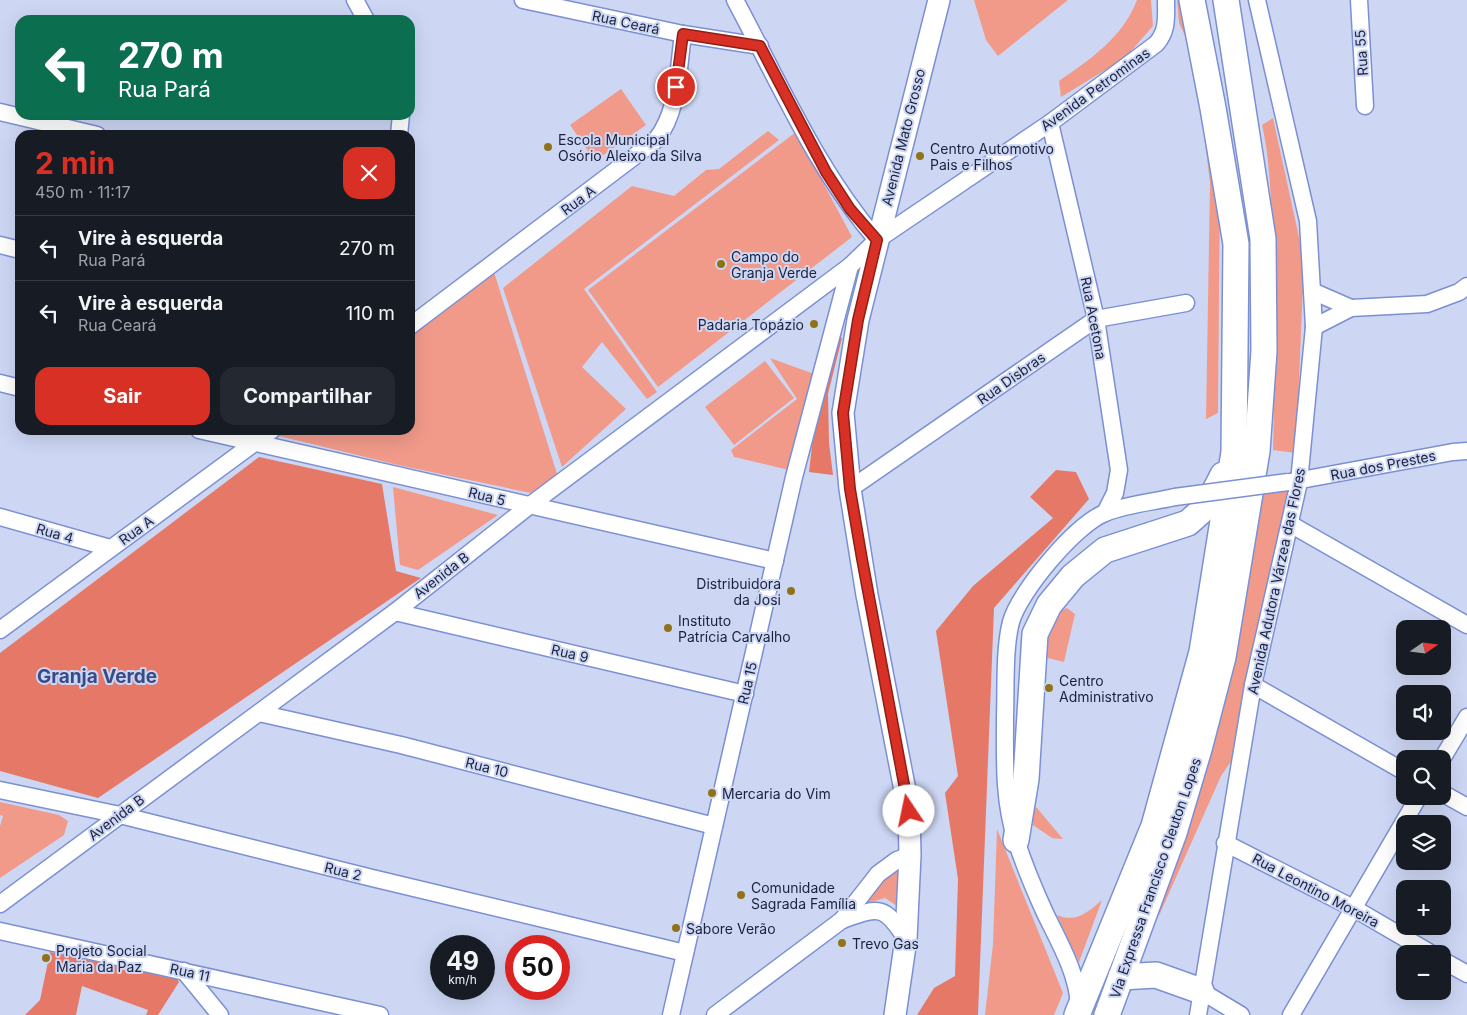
<!DOCTYPE html>
<html lang="pt">
<meta charset="utf-8">
<style>
:root{--surface:#171b24;--page:#242831;--text:#f1f3f6;--muted:#9ea1a6;--line:#363941;--accent:#d93025}
body{margin:0;font-family:Inter,sans-serif;background:var(--page);color:var(--text);height:100vh;display:flex;flex-direction:column;font-size:19px;white-space:nowrap}
*{box-sizing:border-box;margin:0}
p{font-size:16px;color:var(--muted)}
.icon{flex:none;width:28px;height:28px;fill:none;stroke:currentColor;stroke-width:2;stroke-linecap:round;stroke-linejoin:round}
.map{position:relative;flex:1;overflow:hidden}
.sheet{position:absolute;left:15px;top:130px;width:400px;height:305px;display:flex;flex-direction:column;background:var(--surface);border-radius:15px;box-shadow:0 5px 20px #0002}
.sheet>*{flex:none}
.hud{position:absolute;left:15px;top:15px;width:400px;height:105px;border-radius:15px;box-shadow:0 5px 20px #0002;background:#0b6e4f;color:#fff;overflow:hidden}
.needle{width:32px;rotate:76deg}
.buttons{position:absolute;left:1396px;top:620px;display:grid;gap:10px}
.buttons a{display:grid;place-items:center;width:55px;height:55px;border-radius:10px;background:var(--surface);box-shadow:0 5px 20px #0002;font-size:25px}
.speed{position:absolute;left:430px;top:935px;display:flex;gap:10px;font-size:25px;font-weight:700;text-align:center}
.speed>*{display:grid;place-content:center;width:65px;height:65px;border-radius:50%;background:var(--surface);box-shadow:0 5px 20px #0002;line-height:1}
.speed small{font-size:12px;font-weight:400}
.speed .limit{border:8px solid #d22;background:#fff;color:#111}
.pin{position:absolute;display:grid;place-items:center;width:42px;height:42px;color:#fff;margin:-21px;border:2px solid #fff;border-radius:50%;box-shadow:0 1px 5px #0007}
.me{position:absolute;width:55px;margin:-28px;rotate:349deg;stroke-linejoin:round;filter:drop-shadow(0 0 4px #0008)}
.turn{display:flex;align-items:center;gap:18px;height:105px;padding:0 20px;font-size:22px}
.turn .icon{width:65px;height:65px;stroke-width:2.5}
.turn b{display:block;font-size:35px;line-height:42px}
.round{display:grid;place-items:center;flex:none;width:52px;height:52px;border-radius:15px;background:var(--page)}
.headline{display:flex;align-items:center;justify-content:space-between;height:85px;padding:0 20px}
h1{font-size:30px;font-weight:700;line-height:38px;color:var(--accent)}
.cta{display:flex;gap:10px;margin-top:auto;padding:10px 20px}
.cta a{flex:1;height:58px;border-radius:15px;background:var(--accent);color:#fff;font-size:20px;font-weight:700;line-height:58px;text-align:center}
.cta a+a{background:var(--page);color:var(--text)}
ul{padding:0;list-style:none}
li{display:flex;align-items:center;gap:15px;height:65px;padding:0 20px;border-top:1px solid var(--line)}
li div{flex:1}
li b{display:block;font-size:19px}
li em{font-style:normal}
.map>svg:first-child{display:block}
</style>
<div class="map">
<svg width="1467" height="1015" viewBox="0 0 1467 1015">
<rect width="100%" height="100%" fill="#cdd7f4"/>
<g fill="#f19a8a">
<path d="M974 0H1068L998 56 986 40Z"/>
<path d="M1137 0H1151L1153 26 1125 58 1061 97 1059 81C1091 59 1123 37 1137 0Z"/>
<path d="M1177 0H1186L1220 180 1218 413 1206 419 1210 183 1197 75 1191 48 1179 23Z"/>
<path d="M621 89 646 125 595 161 570 125Z"/>
<path d="M1273 118 1304 260 1296 453 1273 450C1275 372 1277 294 1272 216 1270 185 1269 155 1262 125Z"/>
<path d="M768 131 779 140 584 289 657 392 647 399 602 342 582 367 626 409 562 467 503 288 632 186 674 196 706 170 719 169Z"/>
<path d="M796 132 852 237 658 387 588 290Z"/>
<path d="M494 272 558 477 531 493 398 465 279 436 287 430H410V336Z"/>
<path d="M770 358 817 375 789 470 734 457 731 450 797 399Z"/>
<path d="M765 361 794 398 734 445 705 407Z"/>
<path d="M393 487 498 515 418 570 400 565Z"/>
<path d="M1293 488 1232 760 1221 776 1158 918 1194 790 1257 495Z"/>
<path d="M1067 608 1075 614 1064 662 1044 657C1047 640 1047 615 1067 608Z"/>
<path d="M0 802 59 815 68 821 64 835 0 878V826L3 816 0 815Z"/>
<path d="M1032 805 1037 808 1063 839 1052 838 1033 825Z"/>
<path d="M997 829 1063 993 1054 1015H985L993 944Z"/>
<path d="M891 870 905 871V911L885 898 860 905Z"/>
<path d="M1102 900 1079 962 1057 915C1076 923 1087 913 1102 900Z"/>
</g>
<g fill="#e67867">
<path d="M836 336 842 338 828 394 829 443 833 475 809 472 814 428Z"/>
<path d="M259 457 382 484 396 571 421 578 98 798 0 771V653Z"/>
<path d="M1056 470 1076 472 1089 499 994 608 978 1015H917L934 988 955 976 958 879 945 793 958 776 936 631 973 586 1053 518 1030 497Z"/>
<path d="M50 952 176 978 179 982 158 1015H146L148 1010 82 986 76 1015H25L40 1000Z"/>
</g>
<g fill="none" stroke-linecap="round" stroke-linejoin="round">
<defs>
<g id="minor">
<path d="M355 0 366 20"/>
<path d="M523 0 683 34 760 46"/>
<path d="M735 0C779 82 816 169 877 240"/>
<path d="M1359 0 1365 106"/>
<path d="M0 112 97 135"/>
<path d="M1050 123 1096 319 1119 470 1115 493 1105 513"/>
<path d="M399 135 401 115"/>
<path d="M0 245 20 250"/>
<path d="M1312 291 1351 308"/>
<path d="M410 326 656 140C679 111 678 69 683 34"/>
<path d="M1314 327 1351 308 1427 304 1459 292 1467 286"/>
<path d="M0 383 20 388"/>
<path d="M199 430 775 561"/>
<path d="M1290 482 1453 452 1467 451"/>
<path d="M850 489 1096 319 1186 303"/>
<path d="M0 517 110 548"/>
<path d="M1290 524 1467 625"/>
<path d="M395 612 745 694"/>
<path d="M0 630 272 430"/>
<path d="M1253 685 1405 772"/>
<path d="M259 713 401 745 714 826"/>
<path d="M1442 759 1467 717"/>
<path d="M0 790 120 815 372 878 685 953"/>
<path d="M1442 793 1467 807"/>
<path d="M1225 843 1355 909 1432 954"/>
<path d="M0 904 395 612 529 506 850 266 877 240 1050 123 1156 44C1168 31 1166 17 1166 0"/>
<path d="M842 920C879 907 884 904 906 939"/>
<path d="M0 931 380 1015"/>
<path d="M1442 960 1467 974"/>
<path d="M184 971 220 1015"/>
<path d="M1201 991 1241 1015"/>
<path d="M1079 1005C1077 972 1059 942 1045 913 1034 889 1024 865 1016 840 1003 799 1005 759 1005 717 1006 689 1004 648 1011 622 1019 592 1076 524 1105 513 1127 504 1153 502 1175 497"/>
<path d="M671 1015 794 477 850 266"/>
<path d="M715 1015 842 920 878 874 897 860 910 855"/>
<path d="M1198 1015 1253 685 1299 482 1314 327 1308 221 1257 0"/>
<path d="M1291 1015 1419 796"/>
</g>
<path id="major" d="M895 1015 906 939 910 855 909 811 867 595 850 489 843 413 858 320 939 0"/>
<g id="highway">
<path d="M1016 840 1026 779 1035 634 1049 605 1073 576 1105 550 1188 523 1207 506 1223 475"/>
<path d="M1121 977 1156 975 1201 991"/>
<path d="M1077 1015 1154 826 1202 652 1234 452 1236 244 1213 108 1192 0"/>
<path d="M1107 1015 1174 833 1199 749 1223 657 1257 451 1264 351 1263 239 1226 0"/>
</g>
</defs>
<use href="#minor" stroke="#7b90d2" stroke-width="19"/>
<use href="#major" stroke="#7b90d2" stroke-width="24"/>
<use href="#highway" stroke="#7b90d2" stroke-width="28"/>
<use href="#minor" stroke="#fff" stroke-width="16"/>
<use href="#major" stroke="#fff" stroke-width="21"/>
<use href="#highway" stroke="#fff" stroke-width="25"/>
<defs>
<path id="minor-bridge" d="M1175 497 1288 482"/>
</defs>
<use href="#minor-bridge" stroke="#7b90d2" stroke-width="19" stroke-linecap="butt"/>
<use href="#minor-bridge" stroke="#fff" stroke-width="16"/>
</g>
<g fill="none" stroke-linecap="round" stroke-linejoin="round">
<defs>
<path id="route" d="M676 87 683 34 760 46 826 172 850 209 877 240 858 320 843 413 850 489 862 559 909 811"/>
</defs>
<use href="#route" stroke="#8d1f18" stroke-width="12"/>
<use href="#route" stroke="#d93025" stroke-width="9"/>
</g>
<g fill="#8f7318" stroke="#cdd7f4" stroke-width="2">
<circle cx="548" cy="147" r="5"/>
<circle cx="920" cy="156" r="5"/>
<circle cx="721" cy="264" r="5"/>
<circle cx="814" cy="324" r="5"/>
<circle cx="791" cy="591" r="5"/>
<circle cx="668" cy="628" r="5"/>
<circle cx="1049" cy="688" r="5"/>
<circle cx="712" cy="793" r="5"/>
<circle cx="741" cy="895" r="5"/>
<circle cx="676" cy="928" r="5"/>
<circle cx="842" cy="943" r="5"/>
<circle cx="46" cy="958" r="5"/>
</g>
<g text-anchor="middle" dominant-baseline="central" stroke-width="4" stroke-linejoin="round" paint-order="stroke">
<g font-size="14" fill="#1a223d" stroke="#cdd7f4">
<text transform="translate(626 22) rotate(12)">Rua Ceará</text>
<text transform="translate(1361 53) rotate(-94)">Rua 55</text>
<text transform="translate(1095 89) rotate(-36)">Avenida Petrominas</text>
<text transform="translate(903 137) rotate(-76)">Avenida Mato Grosso</text>
<text transform="translate(578 200) rotate(-37)">Rua A</text>
<text transform="translate(1094 318) rotate(79)">Rua Acetona</text>
<text transform="translate(1011 378) rotate(-35)">Rua Disbras</text>
<text transform="translate(1383 465) rotate(-11)">Rua dos Prestes</text>
<text transform="translate(487 496) rotate(14)">Rua 5</text>
<text transform="translate(136 530) rotate(-36)">Rua A</text>
<text transform="translate(55 533) rotate(16)">Rua 4</text>
<text transform="translate(441 575) rotate(-38)">Avenida B</text>
<text transform="translate(1276 581) rotate(-78)">Avenida Adutora Várzea das Flores</text>
<text transform="translate(570 653) rotate(13)">Rua 9</text>
<text transform="translate(747 683) rotate(-77)">Rua 15</text>
<text transform="translate(487 767) rotate(14)">Rua 10</text>
<text transform="translate(116 817) rotate(-37)">Avenida B</text>
<text transform="translate(343 871) rotate(14)">Rua 2</text>
<text transform="translate(1155 878) rotate(-71)">Via Expressa Francisco Cleuton Lopes</text>
<text transform="translate(1316 890) rotate(28)">Rua Leontino Moreira</text>
<text transform="translate(190 972) rotate(12)">Rua 11</text>
</g>
<g font-size="14" fill="#1a223d" stroke="#cdd7f4" text-anchor="start">
<text x="558" y="139">Escola Municipal<tspan x="558" dy="16">Osório Aleixo da Silva</tspan></text>
<text x="930" y="148">Centro Automotivo<tspan x="930" dy="16">Pais e Filhos</tspan></text>
<text x="731" y="256">Campo do<tspan x="731" dy="16">Granja Verde</tspan></text>
<text x="804" y="324" text-anchor="end">Padaria Topázio</text>
<text x="781" y="583" text-anchor="end">Distribuidora<tspan x="781" dy="16">da Josi</tspan></text>
<text x="678" y="620">Instituto<tspan x="678" dy="16">Patrícia Carvalho</tspan></text>
<text x="1059" y="680">Centro<tspan x="1059" dy="16">Administrativo</tspan></text>
<text x="722" y="793">Mercaria do Vim</text>
<text x="751" y="887">Comunidade<tspan x="751" dy="16">Sagrada Família</tspan></text>
<text x="686" y="928">Sabore Verão</text>
<text x="852" y="943">Trevo Gas</text>
<text x="56" y="950">Projeto Social<tspan x="56" dy="16">Maria da Paz</tspan></text>
</g>
<g font-size="19" font-weight="bold" fill="#3a4a87" stroke="#cdd7f4">
<text x="97" y="676">Granja Verde</text>
</g>
</g>
</svg>
<div class="buttons">
<a><svg class="needle" viewBox="-14 -14 28 28"><path d="M0-13l5 13h-10z" fill="#e53935"/><path d="M0 13l5-13h-10z" fill="#9ea1a6"/></svg></a>
<a><svg class="icon" aria-label="sound" viewBox="0 0 24 24"><path d="M4 9h4l5-4v14l-5-4H4zM17 9q2 3 0 6"/></svg></a>
<a><svg class="icon" aria-label="search" viewBox="0 0 24 24"><circle cx="10" cy="10" r="6"/><path d="M15 15l6 6"/></svg></a>
<a><svg class="icon" aria-label="layers" viewBox="0 0 24 24"><path d="M12 4l9 5-9 5-9-5zM3 14l9 5 9-5"/></svg></a>
<a>+</a>
<a>−</a>
</div>
<div class="speed"><div>49<small>km/h</small></div><div class="limit">50</div></div>
<div class="pin" style="left:676px;top:87px;background:#d93025"><svg class="icon" aria-label="arrive" viewBox="0 0 24 24"><path d="M6 21V4h12l-3 4 3 4H6"/></svg></div>
<svg class="me" style="left:909px;top:811px" viewBox="-20 -20 40 40"><circle r="19" fill="#fff"/><path d="M0-13L10 11 0 6-10 11z" fill="#d93025"/></svg>
<div class="hud">
<div class="turn"><svg class="icon" aria-label="left" viewBox="0 0 24 24"><path d="M17 20v-9H6M10 6l-5 5 5 5"/></svg><div><b>270 m</b>Rua Pará</div></div>
</div>
<section class="sheet">
<div class="headline"><div><h1>2 min</h1><p>450 m · 11:17</p></div><a class="round" style="background:#d93025;color:#fff"><svg class="icon" aria-label="close" viewBox="0 0 24 24"><path d="M6 6l12 12M18 6L6 18"/></svg></a></div>
<ul>
<li><svg class="icon" aria-label="left" viewBox="0 0 24 24"><path d="M17 20v-9H6M10 6l-5 5 5 5"/></svg><div><b>Vire à esquerda</b><p>Rua Pará</p></div><em>270 m</em></li>
<li><svg class="icon" aria-label="left" viewBox="0 0 24 24"><path d="M17 20v-9H6M10 6l-5 5 5 5"/></svg><div><b>Vire à esquerda</b><p>Rua Ceará</p></div><em>110 m</em></li>
</ul>
<div class="cta"><a>Sair</a><a>Compartilhar</a></div>
</section>
</div>
